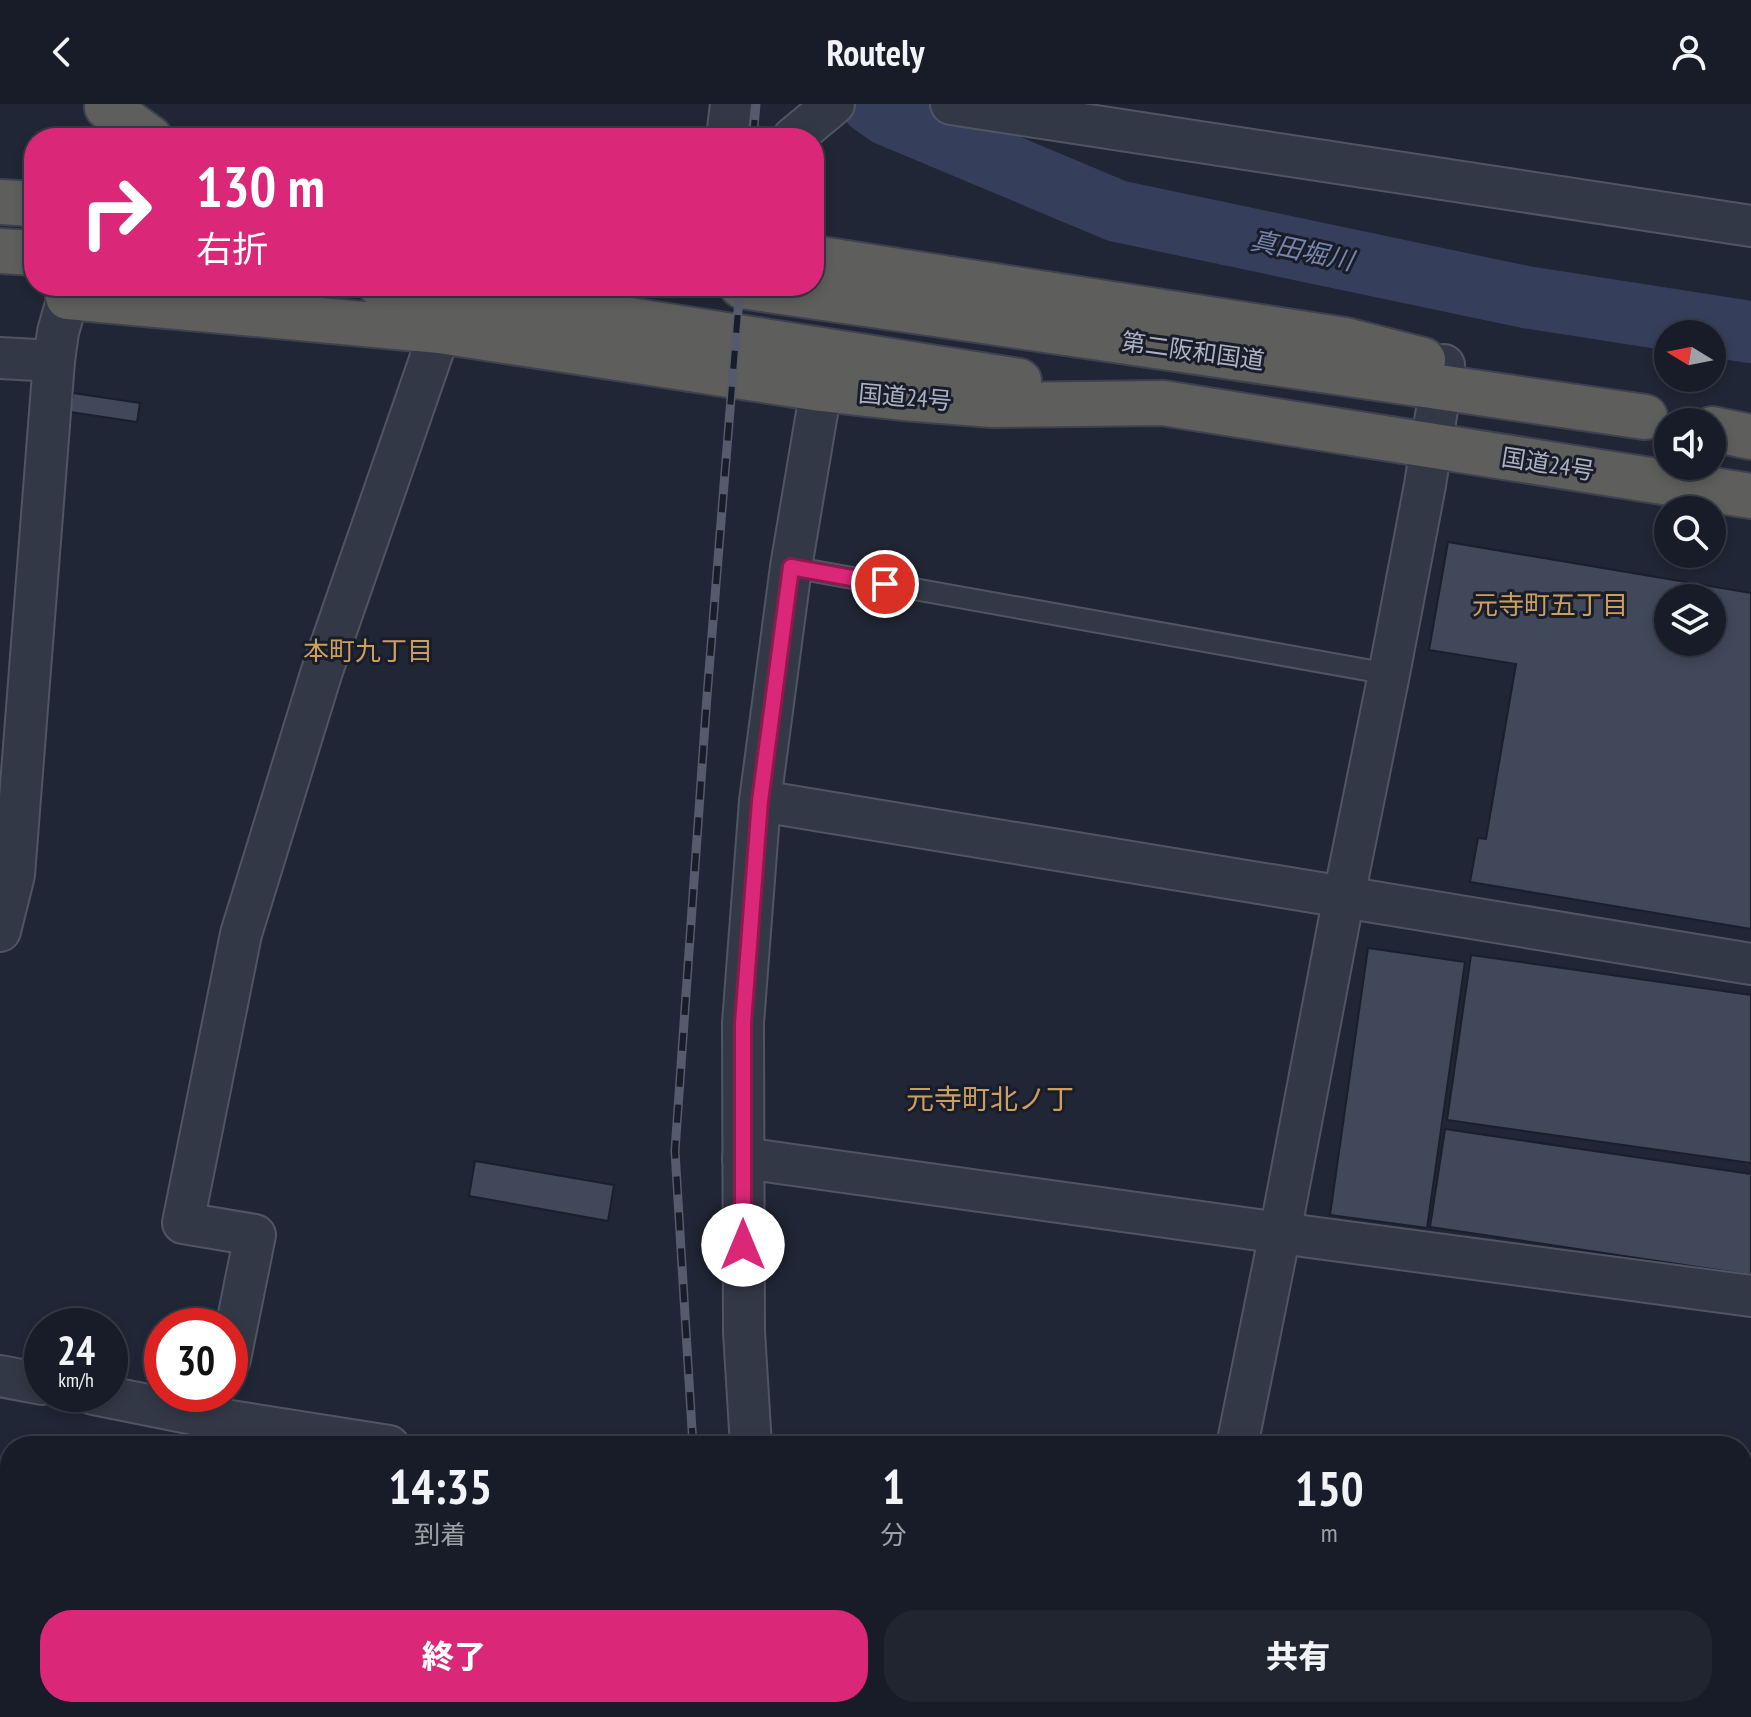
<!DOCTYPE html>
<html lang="ja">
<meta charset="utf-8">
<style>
:root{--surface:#181c28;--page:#212530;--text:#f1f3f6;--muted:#9fa1a8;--line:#363a45;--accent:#db2777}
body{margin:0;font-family:"PT Sans Narrow","Noto Sans JP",sans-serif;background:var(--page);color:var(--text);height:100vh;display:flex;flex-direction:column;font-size:30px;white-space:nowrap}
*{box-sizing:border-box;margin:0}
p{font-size:26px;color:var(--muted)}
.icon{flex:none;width:44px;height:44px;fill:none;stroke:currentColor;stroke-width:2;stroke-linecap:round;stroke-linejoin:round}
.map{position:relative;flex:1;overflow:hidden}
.side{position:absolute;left:0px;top:1332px;width:1752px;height:282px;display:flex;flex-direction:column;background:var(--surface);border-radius:32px 32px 0 0;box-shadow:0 4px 12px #0003,0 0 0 2px var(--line)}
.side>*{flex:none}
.top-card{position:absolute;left:24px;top:24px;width:800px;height:168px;border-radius:32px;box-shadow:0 4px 12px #0003,0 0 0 2px var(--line);background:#db2777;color:#fff;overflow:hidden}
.needle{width:52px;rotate:280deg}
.tools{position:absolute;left:1654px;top:216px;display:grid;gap:16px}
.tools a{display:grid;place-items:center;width:72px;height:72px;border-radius:50%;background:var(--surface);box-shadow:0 4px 12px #0003,0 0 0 2px var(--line);font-size:40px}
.speed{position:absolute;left:24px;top:1204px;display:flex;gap:16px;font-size:40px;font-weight:700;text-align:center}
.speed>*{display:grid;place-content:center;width:104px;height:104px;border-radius:50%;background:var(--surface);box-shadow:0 4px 12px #0003,0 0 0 2px var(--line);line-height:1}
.speed small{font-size:20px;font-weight:400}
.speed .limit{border:12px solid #d22;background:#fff;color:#111}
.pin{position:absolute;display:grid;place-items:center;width:68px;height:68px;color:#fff;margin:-34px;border:4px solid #fff;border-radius:50%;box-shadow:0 2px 8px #0007}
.me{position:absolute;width:88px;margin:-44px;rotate:0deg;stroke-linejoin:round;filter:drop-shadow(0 0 6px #0008)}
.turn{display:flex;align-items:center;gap:28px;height:168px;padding:0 40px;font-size:36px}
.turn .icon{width:104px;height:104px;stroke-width:2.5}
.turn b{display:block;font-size:56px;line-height:68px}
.eta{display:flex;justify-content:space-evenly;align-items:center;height:136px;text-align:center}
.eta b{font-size:48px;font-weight:800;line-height:56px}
.primary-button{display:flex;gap:16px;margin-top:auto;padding:16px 40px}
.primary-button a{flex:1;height:92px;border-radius:32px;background:var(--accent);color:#fff;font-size:32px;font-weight:800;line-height:92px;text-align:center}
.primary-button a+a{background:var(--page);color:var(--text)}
header{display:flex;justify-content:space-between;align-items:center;height:104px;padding:0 40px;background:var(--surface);font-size:36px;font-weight:800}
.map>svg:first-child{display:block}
</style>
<header><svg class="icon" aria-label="back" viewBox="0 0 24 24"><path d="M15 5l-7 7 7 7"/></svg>Routely<svg class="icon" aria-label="person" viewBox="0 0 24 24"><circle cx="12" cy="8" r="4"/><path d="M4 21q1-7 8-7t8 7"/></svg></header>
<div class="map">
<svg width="1751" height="1613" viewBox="0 0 1751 1613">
<rect width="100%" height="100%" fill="#202635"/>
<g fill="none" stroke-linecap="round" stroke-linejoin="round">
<path stroke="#353f5b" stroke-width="62" d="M872 0 888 11 1117 107 1525 193 1751 228"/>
</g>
<g fill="#41485a" stroke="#1b1f2c" stroke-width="2" fill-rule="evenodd">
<path d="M73 289 140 299 137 318 70 308Z"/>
<path d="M1448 438 1751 489V825L1470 778 1478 734 1486 735 1516 560 1429 546ZM1668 494H1712V538H1668Z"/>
<path d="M1368 844 1465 858 1427 1124 1330 1111Z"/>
<path d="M1471 851 1751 891V1059L1447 1016Z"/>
<path d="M1445 1025 1751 1070V1171L1430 1123Z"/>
<path d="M475 1057 614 1081 608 1117 469 1092Z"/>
</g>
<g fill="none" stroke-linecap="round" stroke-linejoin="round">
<defs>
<path id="service" d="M791 463 1389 570"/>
<g id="minor">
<path d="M951 0 1751 122"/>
<path d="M727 34 731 0"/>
<path d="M793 34 834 0"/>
<path d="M0 254 54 257"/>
<path d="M760 697 1751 860"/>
<path d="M0 827 14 771 54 257 58 228 68 193"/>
<path d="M743 1054 1280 1129 1751 1192"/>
<path d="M230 1255 255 1131 183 1119 241 830 321 570 440 227"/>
<path d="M0 1272 42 1280"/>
<path d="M93 1290 218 1315 389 1342"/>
<path d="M751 1342 744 1228 743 919 760 697 791 463 821 285"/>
<path d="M1237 1342 1280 1129 1344 792 1389 570 1425 381 1444 261"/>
<path d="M1742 1586 1751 1588"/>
<path d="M704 1604 706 1613"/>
<path d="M780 1604 782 1613"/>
<path d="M607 1613 609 1604"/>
<path d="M1390 1613 1392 1604"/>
<path d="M1641 1613 1643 1604"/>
</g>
<g id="trunk">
<path d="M107 3 150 34"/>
<path d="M0 98 34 100"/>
<path d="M0 147 34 149"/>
<path d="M814 154 1345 236 1423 256"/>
<path d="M71 182 68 193 440 227 821 285 903 294 992 301 1163 299 1751 392"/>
<path d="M381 182 482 193 1019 277"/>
<path d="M742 182 1645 313"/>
<path d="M1712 325 1751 333"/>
</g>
</defs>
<use href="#service" stroke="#515563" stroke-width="24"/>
<use href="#minor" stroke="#515563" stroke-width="44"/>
<use href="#trunk" stroke="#3e4250" stroke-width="48"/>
<use href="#service" stroke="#333846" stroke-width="20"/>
<use href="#minor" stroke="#333846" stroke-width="40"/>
<use href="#trunk" stroke="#5e5e5c" stroke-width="44"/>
<defs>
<g id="rail">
<path d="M753 34 756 0"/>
<path d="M693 1342 675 1047 707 592 740 182"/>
<path d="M732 1604 734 1613"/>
</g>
</defs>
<use href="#rail" stroke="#555b6c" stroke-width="9"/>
<use href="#rail" stroke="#191d2a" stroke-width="6" stroke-dasharray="18" stroke-linecap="butt"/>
</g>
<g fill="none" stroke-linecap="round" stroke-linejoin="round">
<defs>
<path id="route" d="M743 1141V919L760 697 791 463 885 480"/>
</defs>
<use href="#route" stroke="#8e194d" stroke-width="20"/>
<use href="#route" stroke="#db2777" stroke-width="14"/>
</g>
<g text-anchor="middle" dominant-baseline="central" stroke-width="6" stroke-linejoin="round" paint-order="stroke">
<g font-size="24" fill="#adb2c2" stroke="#191d2a">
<text transform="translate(1193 247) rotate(8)">第二阪和国道</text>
<text transform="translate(905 293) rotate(5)">国道24号</text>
<text transform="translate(1548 360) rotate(9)">国道24号</text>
</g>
<g font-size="26" font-style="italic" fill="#7785aa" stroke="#191d2a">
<text transform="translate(1302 146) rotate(12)">真田堀川</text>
</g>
<g font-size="26" fill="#cd9f5e" stroke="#191d2a">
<text x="1550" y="500">元寺町五丁目</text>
<text x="368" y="546">本町九丁目</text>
</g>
<g font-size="28" fill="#cd9f5e" stroke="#191d2a">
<text x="990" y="994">元寺町北ノ丁</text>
</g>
</g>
</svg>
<div class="tools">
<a><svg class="needle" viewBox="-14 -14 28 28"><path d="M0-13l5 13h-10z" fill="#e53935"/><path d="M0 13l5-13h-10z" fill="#9fa1a8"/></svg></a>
<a><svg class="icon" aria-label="sound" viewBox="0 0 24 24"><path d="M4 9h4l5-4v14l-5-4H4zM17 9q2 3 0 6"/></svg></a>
<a><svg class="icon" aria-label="search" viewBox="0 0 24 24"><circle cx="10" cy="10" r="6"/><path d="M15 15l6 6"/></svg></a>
<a><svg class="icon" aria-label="layers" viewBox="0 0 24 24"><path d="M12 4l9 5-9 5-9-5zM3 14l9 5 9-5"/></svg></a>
</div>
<div class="speed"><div>24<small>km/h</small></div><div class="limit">30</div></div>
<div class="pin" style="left:885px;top:480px;background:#d93025"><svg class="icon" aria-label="arrive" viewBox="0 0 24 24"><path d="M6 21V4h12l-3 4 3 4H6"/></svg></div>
<svg class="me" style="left:743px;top:1141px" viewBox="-20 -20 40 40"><circle r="19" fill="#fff"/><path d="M0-13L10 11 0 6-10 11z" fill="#db2777"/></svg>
<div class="top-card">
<div class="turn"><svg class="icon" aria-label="right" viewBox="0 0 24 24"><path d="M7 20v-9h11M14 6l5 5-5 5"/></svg><div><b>130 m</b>右折</div></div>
</div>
<section class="side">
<div class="eta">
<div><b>14:35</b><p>到着</p></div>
<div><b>1</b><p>分</p></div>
<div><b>150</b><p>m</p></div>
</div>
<div class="primary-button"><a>終了</a><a>共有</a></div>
</section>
</div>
